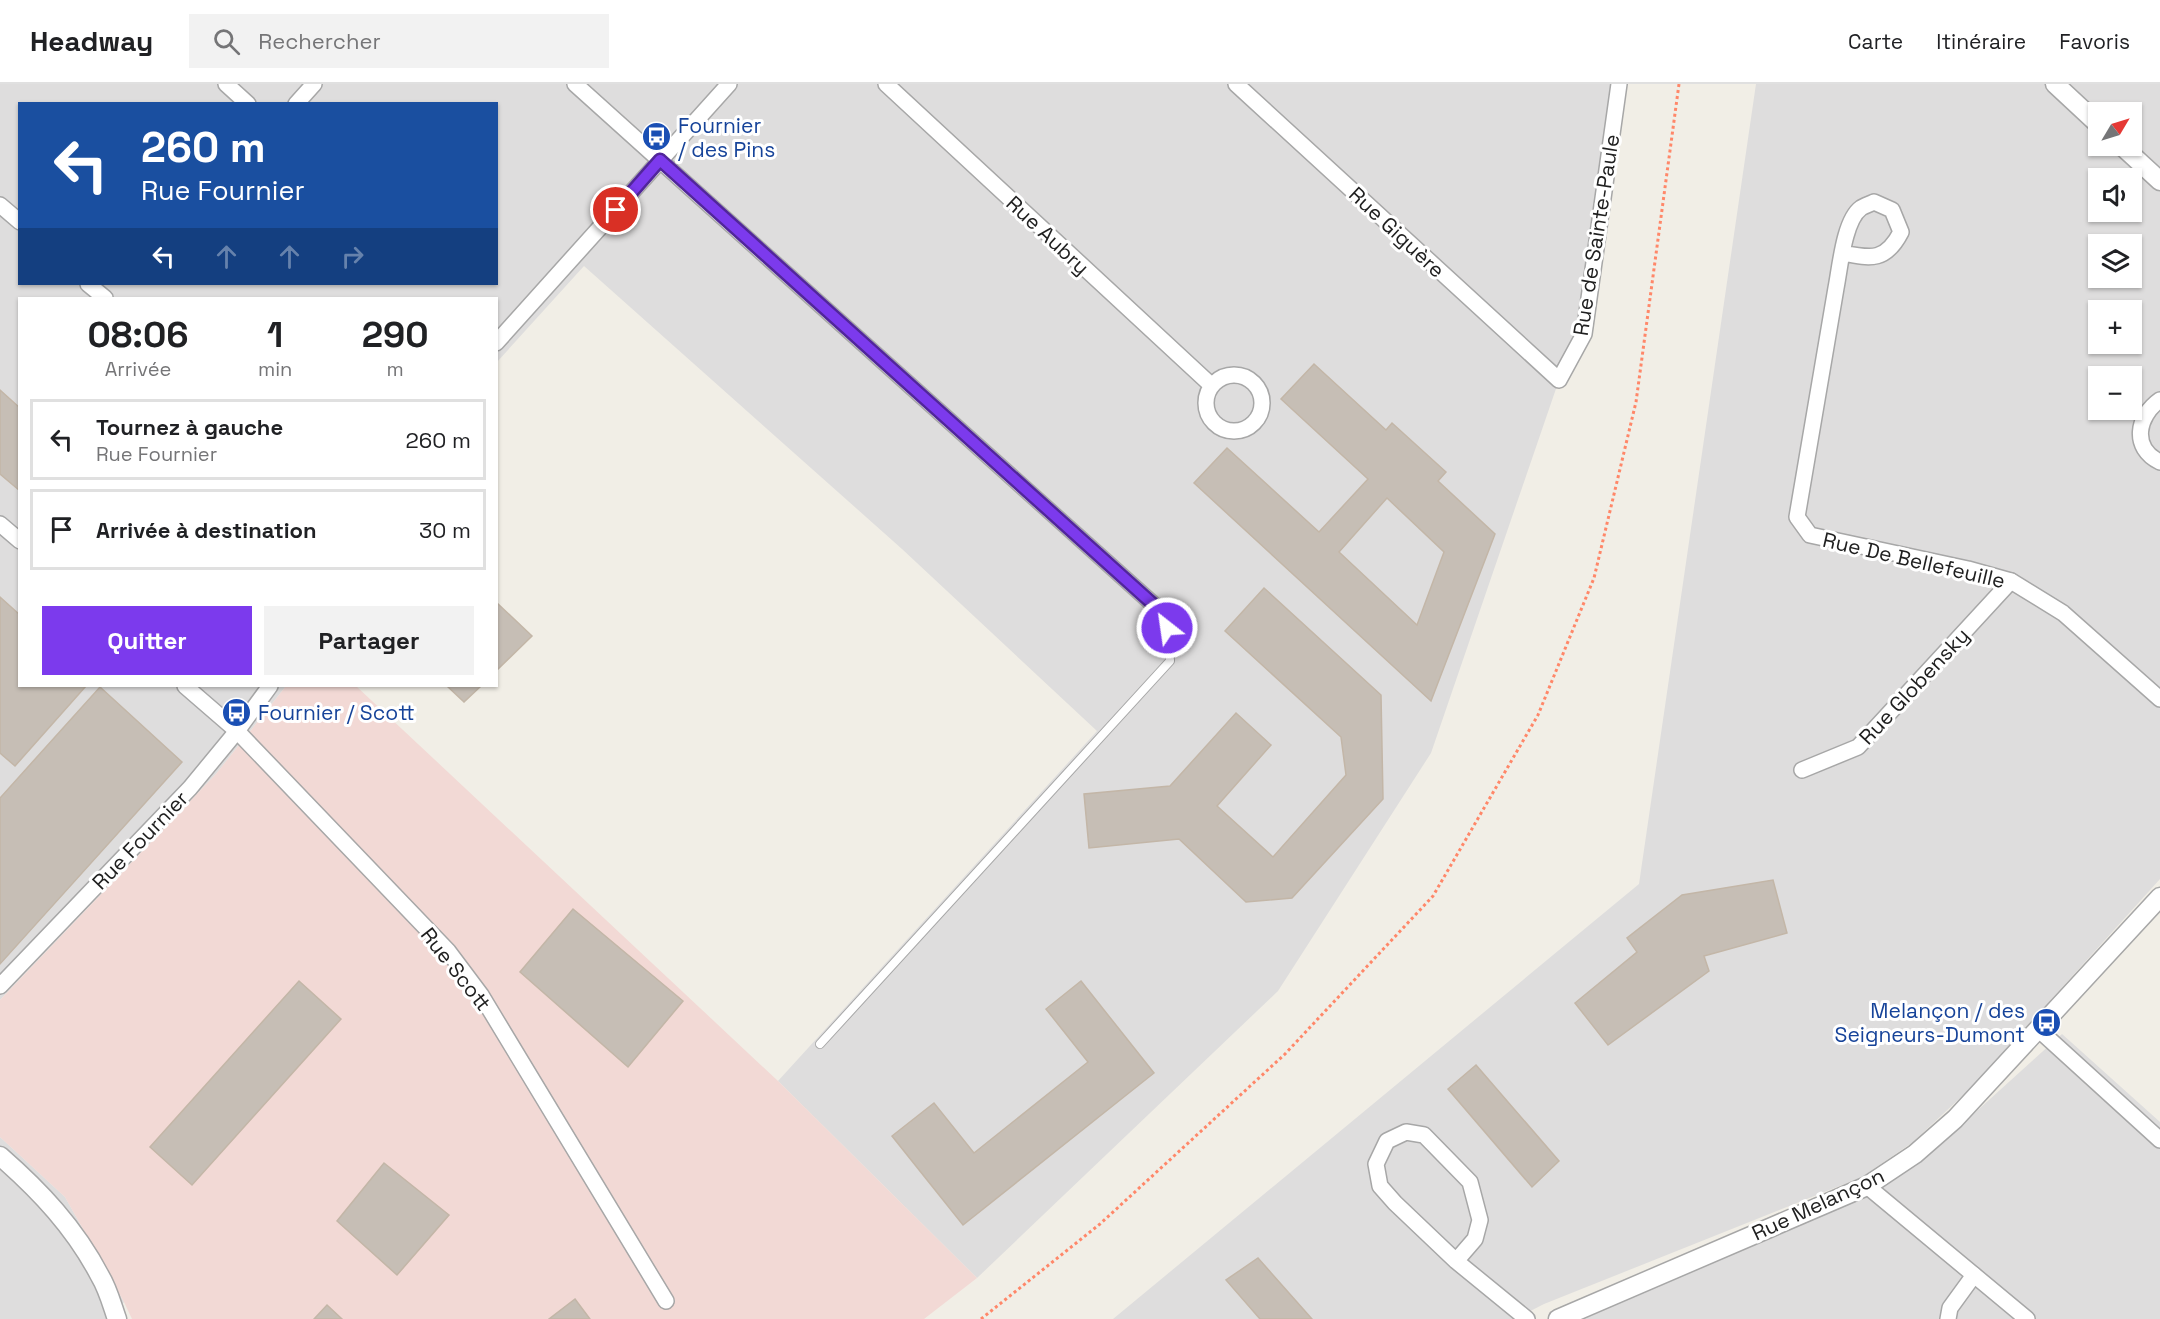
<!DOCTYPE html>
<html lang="fr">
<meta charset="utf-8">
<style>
:root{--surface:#fff;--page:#f2f2f2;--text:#202124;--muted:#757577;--line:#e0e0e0;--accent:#7c3aed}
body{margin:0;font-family:"Space Grotesk",sans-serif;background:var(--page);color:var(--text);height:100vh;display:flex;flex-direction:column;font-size:22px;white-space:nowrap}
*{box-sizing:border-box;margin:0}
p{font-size:20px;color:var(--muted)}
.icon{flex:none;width:33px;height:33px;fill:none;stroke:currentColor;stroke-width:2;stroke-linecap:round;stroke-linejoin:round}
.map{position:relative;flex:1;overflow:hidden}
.details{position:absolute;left:18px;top:213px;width:480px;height:390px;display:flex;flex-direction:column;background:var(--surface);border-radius:0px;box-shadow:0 2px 4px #0004}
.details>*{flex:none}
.top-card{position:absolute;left:18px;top:18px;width:480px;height:183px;border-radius:0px;box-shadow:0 2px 4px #0004;background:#1a4fa0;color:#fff;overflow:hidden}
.needle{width:39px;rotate:52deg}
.fabs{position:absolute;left:2088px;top:18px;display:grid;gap:12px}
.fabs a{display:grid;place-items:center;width:54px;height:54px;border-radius:0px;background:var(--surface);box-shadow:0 2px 4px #0004;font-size:30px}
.pin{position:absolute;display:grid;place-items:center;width:51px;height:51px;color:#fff;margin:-26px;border:3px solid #fff;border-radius:50%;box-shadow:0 2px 6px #0007}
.me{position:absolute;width:66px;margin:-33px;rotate:330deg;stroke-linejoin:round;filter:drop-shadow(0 0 4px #0008)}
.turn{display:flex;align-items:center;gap:21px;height:126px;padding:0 24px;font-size:27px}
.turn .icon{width:78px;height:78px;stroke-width:2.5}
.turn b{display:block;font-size:42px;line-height:51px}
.lanes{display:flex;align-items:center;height:57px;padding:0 24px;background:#0003;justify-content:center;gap:30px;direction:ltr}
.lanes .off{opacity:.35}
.eta{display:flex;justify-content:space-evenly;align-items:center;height:102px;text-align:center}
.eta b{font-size:36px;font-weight:700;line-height:42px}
.cta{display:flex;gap:12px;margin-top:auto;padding:12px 24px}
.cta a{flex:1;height:69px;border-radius:0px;background:var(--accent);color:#fff;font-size:24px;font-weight:700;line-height:69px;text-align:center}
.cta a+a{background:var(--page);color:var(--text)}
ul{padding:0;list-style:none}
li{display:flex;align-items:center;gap:18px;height:81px;margin:0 12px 9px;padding:0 12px;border:3px solid var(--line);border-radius:0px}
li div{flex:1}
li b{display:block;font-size:22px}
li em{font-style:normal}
header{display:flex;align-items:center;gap:36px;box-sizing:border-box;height:84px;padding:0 30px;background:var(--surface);border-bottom:2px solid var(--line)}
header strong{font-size:28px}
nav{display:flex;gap:33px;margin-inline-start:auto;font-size:21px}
.search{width:420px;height:54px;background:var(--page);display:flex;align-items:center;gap:15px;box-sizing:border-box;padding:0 21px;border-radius:0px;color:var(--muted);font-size:22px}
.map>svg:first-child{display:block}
</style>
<header>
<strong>Headway</strong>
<div class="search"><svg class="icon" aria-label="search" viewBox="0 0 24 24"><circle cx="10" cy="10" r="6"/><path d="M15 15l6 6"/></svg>Rechercher</div>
<nav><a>Carte</a><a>Itinéraire</a><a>Favoris</a></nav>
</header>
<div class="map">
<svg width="2160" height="1235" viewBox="0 0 2160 1235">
<rect width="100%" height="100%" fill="#f1eee6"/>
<g fill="#dedddd" fill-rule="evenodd">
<path d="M0 0H1619L1585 250 1559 296 1431 669 1278 907 977 1194 778 997 1097 647 902 465 584 182 497 278 496 214H20V602H286L216 690 0 916ZM20 20H496V200H20Z"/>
<path d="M1756 0H2160V795L1973 1002 1913 1058 1862 1093 1544 1220 1515 1235H1113L1639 800ZM2098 28H2132V62H2098ZM2098 94H2132V128H2098ZM2098 160H2132V194H2098ZM2098 226H2132V260H2098ZM2098 292H2132V326H2098Z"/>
<path d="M2062 950 2160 1038V1235H1570L1916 1082Z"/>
<path d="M0 1053 65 1113 124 1218 108 1235H0Z"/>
</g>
<path fill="#f2d9d5" d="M286 602H356L778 997 977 1194 924 1235H132L124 1218 65 1113 0 1053V916L216 690Z"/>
<g fill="#c6beb5" stroke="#c3b6a7" stroke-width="1.5" fill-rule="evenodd">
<path d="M1314 280 1386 346 1392 339 1446 388 1438 397 1495 450 1431 617 1194 399 1227 364 1319 448 1368 395 1281 315ZM1387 414 1444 468 1417 541 1339 468Z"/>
<path d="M0 306 20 324V407L0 390Z"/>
<path d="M1264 504 1381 611 1383 715 1292 814 1246 818 1179 755 1089 764 1084 710 1170 702 1236 629 1271 661 1217 722 1273 773 1346 691 1341 653 1225 547Z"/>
<path d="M0 513 20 531V602H86L15 682 0 669Z"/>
<path d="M496 518 532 552 496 587Z"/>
<path d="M447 602H481L464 618Z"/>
<path d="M100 603 182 678 0 880V714Z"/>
<path d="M1773 796 1787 849 1704 872 1709 887 1608 961 1575 919 1637 868 1627 854 1682 811Z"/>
<path d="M573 825 683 917 628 983 520 888Z"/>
<path d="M299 897 341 935 192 1101 150 1063Z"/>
<path d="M1081 897 1154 989 963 1141 892 1052 934 1019 974 1069 1088 978 1046 925Z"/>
<path d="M1476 981 1559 1077 1532 1103 1448 1005Z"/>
<path d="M384 1079 449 1131 397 1191 337 1137Z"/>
<path d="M1258 1174 1312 1235H1260L1226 1196Z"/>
<path d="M575 1215 590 1235H549Z"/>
<path d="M327 1221 342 1235H314Z"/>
</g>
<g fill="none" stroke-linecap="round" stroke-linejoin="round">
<defs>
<path id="service" d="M820 960 1170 577 1169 558 1164 530"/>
<g id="minor">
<path d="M226 0 248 20"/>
<path d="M575 0 1164 530"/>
<path d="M886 0 1211 301"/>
<path d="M1236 0 1559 296 1584 250 1619 0"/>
<path d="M296 20 314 0"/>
<path d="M0 121 20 138"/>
<path d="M1843 169C1872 175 1886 177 1901 148L1892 126 1874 118C1870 120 1864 122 1861 124 1844 136 1840 184 1836 204L1797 433 1810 451 1968 485 2011 497 2063 529 2160 615"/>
<path d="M88 200 105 214"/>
<path d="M496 259 729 0"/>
<circle cx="1234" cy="319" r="28"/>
<path d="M2160 316C2137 332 2131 364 2160 378"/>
<path d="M0 440 20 457"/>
<path d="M185 602 237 647 448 867 481 911 666 1217"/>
<path d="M1802 686 1858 663 2011 497"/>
<path d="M0 902 190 704 237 647 270 602"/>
<path d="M2038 945 2160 1056"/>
<path d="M1867 1102 2027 1235"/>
<path d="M1456 1177 1475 1155 1480 1136 1470 1098 1424 1051 1406 1048 1387 1057 1376 1080 1380 1102 1395 1119 1456 1177 1527 1235"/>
<path d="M1948 1235 1950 1224 1974 1191"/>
</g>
<g id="tertiary">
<path d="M2055 0 2098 40"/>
<path d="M2122 62 2160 97"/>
<path d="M0 1072C40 1107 75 1144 100 1192 108 1205 112 1221 117 1235"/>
<path d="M1558 1235 1867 1102 1915 1070 1955 1035 2160 813"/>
</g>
</defs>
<use href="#service" stroke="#a7a7a7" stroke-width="10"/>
<use href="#minor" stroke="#a7a7a7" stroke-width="18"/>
<use href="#tertiary" stroke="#a7a7a7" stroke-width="21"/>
<path stroke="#ff8769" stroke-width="3" stroke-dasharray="3 3" stroke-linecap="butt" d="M981 1235 1100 1140 1285 970 1433 812 1538 631 1594 494 1636 318 1679 0"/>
<use href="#service" stroke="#fff" stroke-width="8"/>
<use href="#minor" stroke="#fff" stroke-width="15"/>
<use href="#tertiary" stroke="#fff" stroke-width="18"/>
</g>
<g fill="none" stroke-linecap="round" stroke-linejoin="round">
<defs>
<path id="route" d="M616 126 660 76 1164 530 1167 544"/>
</defs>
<use href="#route" stroke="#51269a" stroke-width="15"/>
<use href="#route" stroke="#7c3aed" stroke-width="10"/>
</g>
<defs>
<symbol id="bus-disc" viewBox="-11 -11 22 22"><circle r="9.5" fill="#1a4fb4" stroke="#fff"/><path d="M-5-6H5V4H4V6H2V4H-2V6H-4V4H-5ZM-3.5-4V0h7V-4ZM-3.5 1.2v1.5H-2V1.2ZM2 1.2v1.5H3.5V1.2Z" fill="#fff"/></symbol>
</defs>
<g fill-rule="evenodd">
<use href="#bus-disc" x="640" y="36" width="33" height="33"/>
<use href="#bus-disc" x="220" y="612" width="33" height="33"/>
<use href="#bus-disc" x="2030" y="922" width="33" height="33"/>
</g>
<g text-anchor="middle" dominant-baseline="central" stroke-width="6" stroke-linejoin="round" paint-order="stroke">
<g font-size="21" fill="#164399" stroke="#fff" text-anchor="start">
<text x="678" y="41">Fournier<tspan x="678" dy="24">/ des Pins</tspan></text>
<text x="258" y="628">Fournier / Scott</text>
<text x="2025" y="926" text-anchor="end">Melançon / des<tspan x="2025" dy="24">Seigneurs-Dumont</tspan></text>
</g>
<g font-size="21" fill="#202020" stroke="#fff">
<text transform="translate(1397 148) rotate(43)">Rue Giguère</text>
<text transform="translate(1048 151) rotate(43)">Rue Aubry</text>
<text transform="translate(1596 151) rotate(-81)">Rue de Sainte-Paule</text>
<text transform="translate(1914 476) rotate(13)">Rue De Bellefeuille</text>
<text transform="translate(1914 602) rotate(-47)">Rue Globensky</text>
<text transform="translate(140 756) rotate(-46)">Rue Fournier</text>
<text transform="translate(456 885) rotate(52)">Rue Scott</text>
<text transform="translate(1818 1120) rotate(-25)">Rue Melançon</text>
</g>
</g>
</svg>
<div class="fabs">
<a><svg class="needle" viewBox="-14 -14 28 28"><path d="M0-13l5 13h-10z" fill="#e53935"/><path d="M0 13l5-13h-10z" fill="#757577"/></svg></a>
<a><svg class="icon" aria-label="sound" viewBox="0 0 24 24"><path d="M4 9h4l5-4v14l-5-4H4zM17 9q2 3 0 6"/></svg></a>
<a><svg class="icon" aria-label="layers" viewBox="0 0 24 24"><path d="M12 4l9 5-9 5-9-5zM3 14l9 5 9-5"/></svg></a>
<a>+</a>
<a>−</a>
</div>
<div class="pin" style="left:616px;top:126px;background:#d93025"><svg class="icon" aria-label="arrive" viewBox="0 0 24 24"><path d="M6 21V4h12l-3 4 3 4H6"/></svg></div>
<svg class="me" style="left:1167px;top:544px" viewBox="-20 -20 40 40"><circle r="17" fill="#7c3aed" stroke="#fff" stroke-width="3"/><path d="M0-11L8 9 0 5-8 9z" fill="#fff"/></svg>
<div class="top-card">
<div class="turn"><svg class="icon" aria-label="left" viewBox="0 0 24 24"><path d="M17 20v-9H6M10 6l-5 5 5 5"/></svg><div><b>260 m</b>Rue Fournier</div></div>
<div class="lanes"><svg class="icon" aria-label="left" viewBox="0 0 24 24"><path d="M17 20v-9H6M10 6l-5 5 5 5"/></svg><svg class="icon off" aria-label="ahead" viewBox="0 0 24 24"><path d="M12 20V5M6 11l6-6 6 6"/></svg><svg class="icon off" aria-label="ahead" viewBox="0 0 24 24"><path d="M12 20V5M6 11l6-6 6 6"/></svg><svg class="icon off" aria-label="right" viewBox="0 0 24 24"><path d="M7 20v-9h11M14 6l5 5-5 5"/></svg></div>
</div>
<section class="details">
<div class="eta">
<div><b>08:06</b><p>Arrivée</p></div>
<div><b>1</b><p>min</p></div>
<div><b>290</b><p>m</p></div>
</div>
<ul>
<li><svg class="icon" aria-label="left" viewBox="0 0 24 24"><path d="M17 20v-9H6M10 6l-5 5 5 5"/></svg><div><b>Tournez à gauche</b><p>Rue Fournier</p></div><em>260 m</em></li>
<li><svg class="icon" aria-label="arrive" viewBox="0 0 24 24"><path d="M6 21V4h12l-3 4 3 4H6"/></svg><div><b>Arrivée à destination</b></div><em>30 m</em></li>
</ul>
<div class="cta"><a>Quitter</a><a>Partager</a></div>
</section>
</div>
